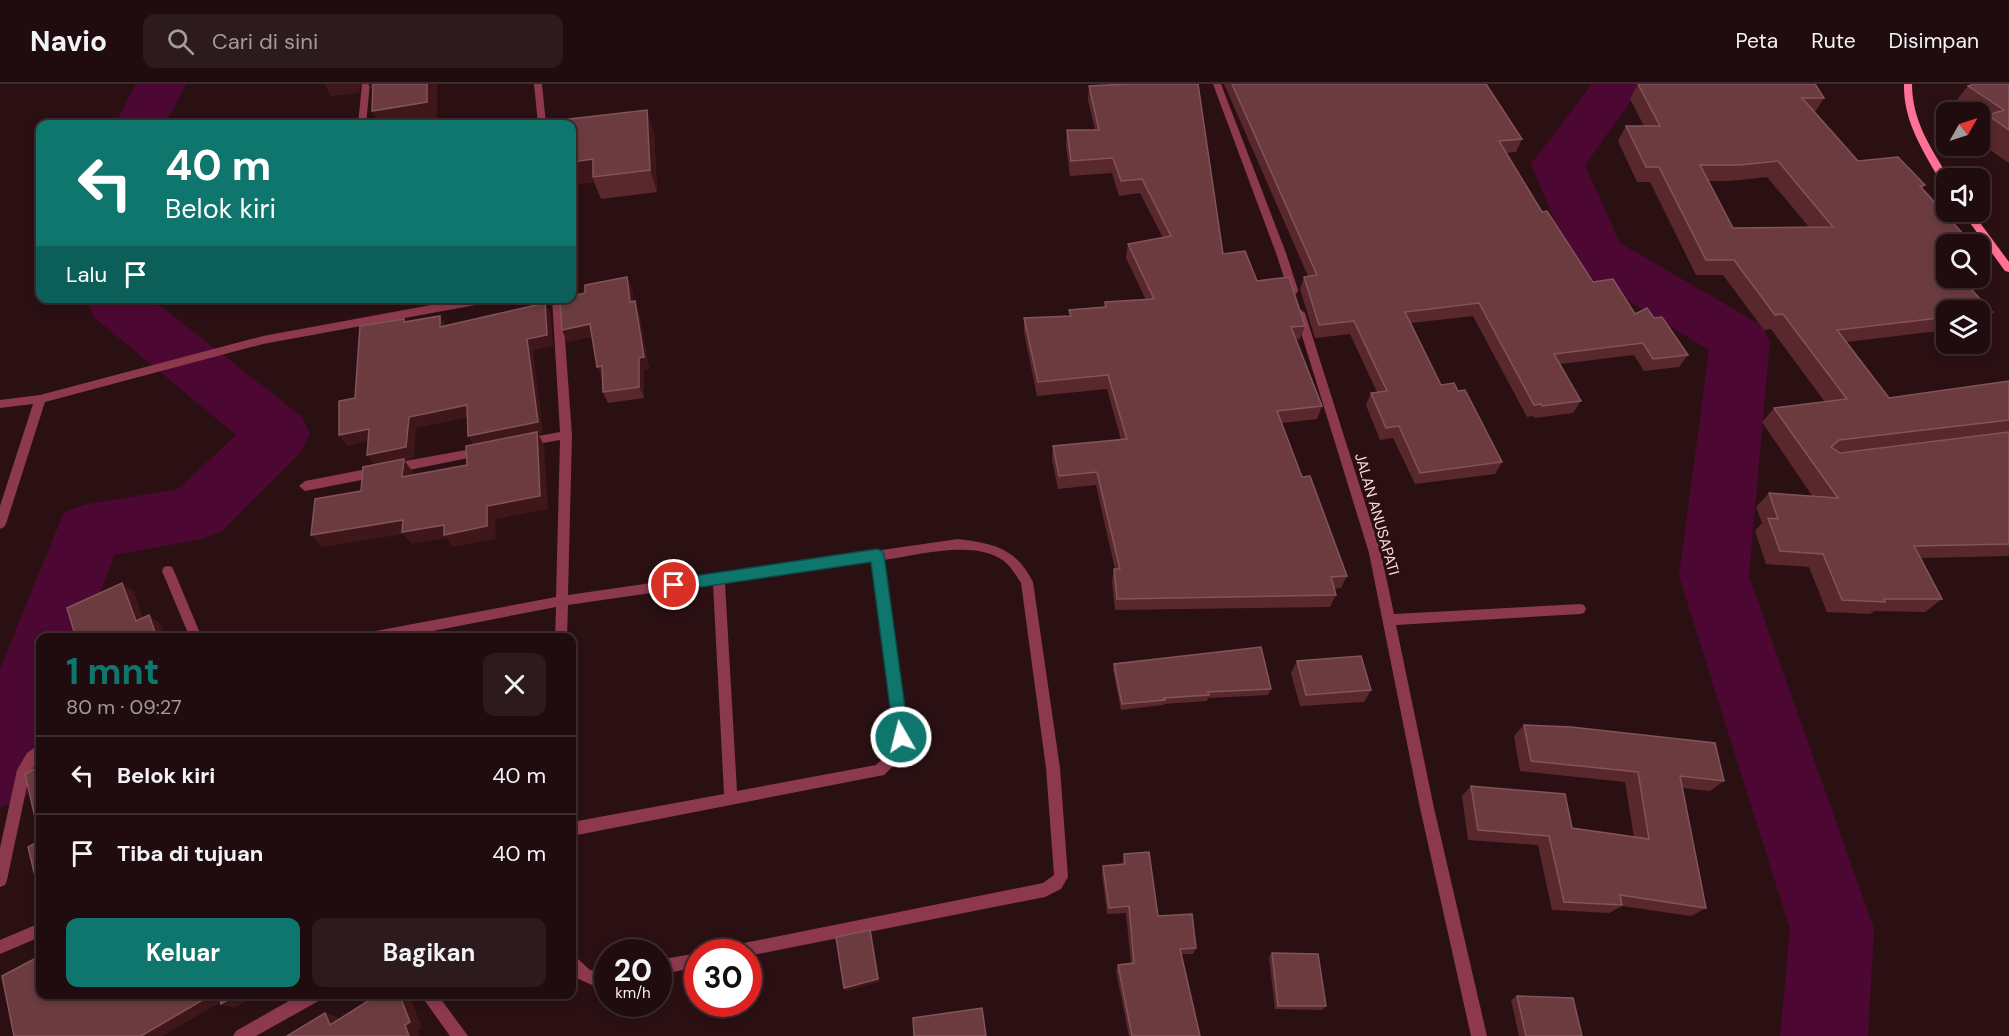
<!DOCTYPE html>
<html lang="id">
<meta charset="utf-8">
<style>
:root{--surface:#200c0e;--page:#2d1a1c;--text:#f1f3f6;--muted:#a29b9e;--line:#3d2c2e;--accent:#0f766e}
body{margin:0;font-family:"DM Sans",sans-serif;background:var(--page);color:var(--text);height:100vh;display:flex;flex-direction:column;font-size:22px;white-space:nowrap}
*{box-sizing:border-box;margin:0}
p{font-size:20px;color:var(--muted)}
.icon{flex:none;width:33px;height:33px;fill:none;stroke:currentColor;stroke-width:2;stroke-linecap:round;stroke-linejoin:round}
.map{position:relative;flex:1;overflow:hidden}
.side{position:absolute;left:36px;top:549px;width:540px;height:366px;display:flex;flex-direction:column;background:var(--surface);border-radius:12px;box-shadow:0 3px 9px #0003,0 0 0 2px var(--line)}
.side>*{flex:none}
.banner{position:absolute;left:36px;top:36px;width:540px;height:183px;border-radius:12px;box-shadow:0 3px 9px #0003,0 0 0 2px var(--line);background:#0f766e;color:#fff;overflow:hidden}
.needle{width:39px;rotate:51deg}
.buttons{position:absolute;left:1936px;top:18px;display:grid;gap:12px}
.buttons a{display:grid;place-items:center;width:54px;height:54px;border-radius:12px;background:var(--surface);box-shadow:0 3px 9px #0003,0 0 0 2px var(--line);font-size:30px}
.speed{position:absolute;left:594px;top:855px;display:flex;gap:12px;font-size:30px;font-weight:700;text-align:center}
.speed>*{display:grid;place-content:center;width:78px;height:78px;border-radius:50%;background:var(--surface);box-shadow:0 3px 9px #0003,0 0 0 2px var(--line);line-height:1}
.speed small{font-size:15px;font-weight:400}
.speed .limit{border:9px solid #d22;background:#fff;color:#111}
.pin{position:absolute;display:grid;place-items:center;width:51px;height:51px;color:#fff;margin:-26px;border:3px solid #fff;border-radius:50%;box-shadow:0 2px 6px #0007}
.me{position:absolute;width:66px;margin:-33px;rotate:352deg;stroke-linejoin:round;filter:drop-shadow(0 0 4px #0008)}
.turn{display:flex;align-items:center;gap:21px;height:126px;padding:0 30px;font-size:27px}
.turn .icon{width:78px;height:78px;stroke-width:2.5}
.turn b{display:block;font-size:42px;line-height:51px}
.then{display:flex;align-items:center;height:57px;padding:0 30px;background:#0003;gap:12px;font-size:22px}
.round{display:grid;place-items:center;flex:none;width:63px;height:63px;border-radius:12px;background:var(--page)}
.overview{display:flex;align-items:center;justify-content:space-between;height:102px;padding:0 30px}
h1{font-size:36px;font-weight:700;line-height:45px;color:var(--accent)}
.cta{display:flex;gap:12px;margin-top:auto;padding:12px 30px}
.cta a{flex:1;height:69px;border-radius:12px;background:var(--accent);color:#fff;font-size:24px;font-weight:700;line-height:69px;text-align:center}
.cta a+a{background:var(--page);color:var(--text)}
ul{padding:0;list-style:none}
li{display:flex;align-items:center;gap:18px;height:78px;padding:0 30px;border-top:2px solid var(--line)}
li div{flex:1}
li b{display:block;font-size:22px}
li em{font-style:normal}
header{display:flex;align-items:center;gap:36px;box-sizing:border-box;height:84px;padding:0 30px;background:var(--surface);border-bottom:2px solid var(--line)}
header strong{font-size:28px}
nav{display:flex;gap:33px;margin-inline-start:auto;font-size:21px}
.search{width:420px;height:54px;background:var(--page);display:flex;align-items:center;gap:15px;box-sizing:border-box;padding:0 21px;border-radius:12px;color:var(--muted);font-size:22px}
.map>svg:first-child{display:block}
</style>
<header>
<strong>Navio</strong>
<div class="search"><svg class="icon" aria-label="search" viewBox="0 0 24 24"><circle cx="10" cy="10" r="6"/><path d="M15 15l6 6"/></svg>Cari di sini</div>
<nav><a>Peta</a><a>Rute</a><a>Disimpan</a></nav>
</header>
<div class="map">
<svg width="2009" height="952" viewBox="0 0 2009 952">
<rect width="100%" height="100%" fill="#2b1013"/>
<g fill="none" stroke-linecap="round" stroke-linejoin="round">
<g fill="#4c0833" fill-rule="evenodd">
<path d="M136 0H186L165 40H115Z"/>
<path d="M1592 0H1643L1585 81 1620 159 1761 241 1770 257 1749 492 1874 845 1868 952H1780L1790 845 1679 492 1709 266 1577 185 1569 171 1531 80Z"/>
<path d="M87 214H150L301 332 310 350 301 368 221 448 197 456 114 471 85 554H40V682L27 713 0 723V585L64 428 88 420 178 405 236 351 95 234 87 219Z"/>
</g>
<path fill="#8c394d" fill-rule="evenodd" d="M362 0H370L366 40H358Z"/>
<g fill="#8c394d" fill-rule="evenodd">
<path d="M534 0H542L546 40H538Z"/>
<path d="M1213 0H1221L1286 169 1298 206 1297 209 1293 210 1288 206 1276 169Z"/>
<path d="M469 214H497L492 218 263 260 45 318 6 440 4 443 0 445V422L33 320 0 324V316L40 311 263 252Z"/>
<path d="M552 214H562L572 351 568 511 958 455C994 460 1015 463 1033 498L1060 684 1068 793 1061 805 1045 813 748 872V868H727L729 863 734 861 1043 799 1054 791 1046 684 1021 499C1016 491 1011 483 1004 477 975 455 917 471 884 476L908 653 898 677 884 691 572 752V738L724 710 713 500 568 521 567 554H555L556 523 397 554H359L361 550 365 549 556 513 560 356 527 362 521 358 527 354 560 348ZM872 477 894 653 889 668 876 681 737 707 725 499Z"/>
<path d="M1300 225 1305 229 1381 469 1394 530 1580 520 1584 521 1586 525 1584 529 1580 530 1396 541 1434 724 1487 952H1471L1420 724 1369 469 1295 229Z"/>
<path d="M483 363 489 367 483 371 394 389 388 384 394 379Z"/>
<path d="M377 383 383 388 377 393 305 407 299 402 305 397Z"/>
<path d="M168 482 172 483 174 487 202 554H190L162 487 164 483Z"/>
<path d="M40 660V674L30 688 7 796 5 801 0 803V764L17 686 27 669Z"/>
<path d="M40 839V853L0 870V856Z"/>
<path d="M698 869V883L658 891V876Z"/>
<path d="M572 872 577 874 590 886 608 887V902L592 901 574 893 572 890Z"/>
<path d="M301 910H324L322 915 256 952H233L236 947Z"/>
<path d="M420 910H437L468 952H450Z"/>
</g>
<g fill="#ff7195" fill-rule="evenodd">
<path d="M1904 0H1912C1912 37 1931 64 1949 94L1947 103 1942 100C1924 68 1903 38 1904 0Z"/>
<path d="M1962 128H1972L2009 178V188L2005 187Z"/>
</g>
</g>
<g fill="#59282d" fill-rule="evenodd">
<path d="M1224 0H1486L1522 55 1516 68 1506 69 1542 128 1593 198 1635 230 1654 234 1688 271 1679 283 1644 287 1634 271 1560 280 1581 317 1573 329 1535 334 1533 332 1527 333 1473 232 1411 239 1441 301 1458 307 1502 378 1495 390 1415 400 1393 354 1380 356 1366 321 1371 309 1377 308 1350 250 1315 254 1300 205 1304 193 1308 192Z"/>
<path d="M1638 0 1824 14 1815 28 1858 77 1925 101 1922 105 1964 151 1960 155 1947 194H1980L1974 200 1968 201 1992 228 1980 239V226H1947V246L1846 258 1889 314 2009 297V348L1839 368 2009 348V472L1921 474 1942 515 1925 528 1874 527 1870 530 1827 528 1809 483 1766 480 1755 447 1762 439 1756 423 1769 409 1813 413 1762 338 1774 324 1825 318 1771 245 1764 246 1723 191H1696L1650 98H1637L1618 57 1626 42H1644L1630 15ZM1767 93 1809 143 1733 144 1708 97H1730Z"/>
<path d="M2009 0V79L1980 59V28H1959L1951 23 1968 2Z"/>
<path d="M1089 2 1223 170 1257 197 1305 242 1300 255 1296 256 1322 322 1317 335 1282 339 1302 393 1347 492 1341 504 1334 505 1336 511 1330 523 1115 526 1112 497 1114 485H1115L1096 401 1058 405 1052 375 1053 362 1121 356 1107 305 1037 312 1024 248V234L1069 233V226L1104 223 1105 218 1146 216 1126 174 1128 160 1163 154 1140 109 1119 112 1112 89 1070 92 1066 61 1067 46H1095L1088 16Z"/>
<path d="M572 40 654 48 657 108 601 115 594 98 572 101Z"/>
<path d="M1988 185 1980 194V186Z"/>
<path d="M627 193 632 205 633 218 639 230 649 285 644 286V314L608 319 603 308 602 295 592 252 567 258 562 246 585 209Z"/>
<path d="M1297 577 1371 606 1364 618 1300 622 1291 589Z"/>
<path d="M1114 580 1271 605 1268 611 1208 614 1207 617 1164 620 1163 621 1121 626 1113 586Z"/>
<path d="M1524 641 1724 697 1710 707 1682 704 1706 824 1691 832 1622 822 1609 829 1552 826 1538 761 1468 756 1462 712 1471 702 1572 744 1634 753 1625 698 1520 687 1514 652Z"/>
<path d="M1124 770 1158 832 1196 864 1193 870H1181L1200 952H1129L1116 887 1118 881 1131 879 1126 829 1107 830 1102 789 1103 782 1122 781Z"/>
<path d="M1272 869 1326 922 1322 926 1275 925 1269 873Z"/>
<path d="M1517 912 1582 952H1519L1511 916Z"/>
</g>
<g fill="#3f171a">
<path d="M324 0H361L359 9 331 12Z"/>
<path d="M368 0H382L384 5 372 7Z"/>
<path d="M427 0H437V39L425 40H379L372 27Z"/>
<path d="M647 26 654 48 657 108 650 86Z"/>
<path d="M593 75V93L594 98 572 101V78Z"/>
<path d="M627 193 632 205 635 230 630 218Z"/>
<path d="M635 217 639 230 649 285 644 286V314L639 303Z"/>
<path d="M545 219 551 230 553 262 533 266 543 349 538 350 544 361 548 425 495 435 496 455 453 463 446 454 412 460 403 450 322 463 311 451 403 436 444 441 474 362 468 352 527 255Z"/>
<path d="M440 232 447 243H440Z"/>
<path d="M590 240 595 252 567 258 562 246Z"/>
<path d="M602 282 607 294 602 295 597 283Z"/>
<path d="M467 321 474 332 416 344 414 374 404 376 413 388 412 406 375 381 367 371 409 333Z"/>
<path d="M369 345 377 355 347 362 339 351Z"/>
<path d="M122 499 134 508 147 546 136 537Z"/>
<path d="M149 531 160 540 165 554H157Z"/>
<path d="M870 846 872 850 880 898 846 907 844 904Z"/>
<path d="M213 910H225L230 913 162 952H141Z"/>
<path d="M237 910H258L234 924 221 920Z"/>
<path d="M399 910H409L422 944 417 947 420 952H409L405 941Z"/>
<path d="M325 929 340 934 330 941Z"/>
</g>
<g fill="#6b3b40" stroke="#825459" stroke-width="1.5" fill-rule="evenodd">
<path d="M373 0H427V18L372 27Z"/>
<path d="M1127 0H1198L1223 170 1245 167 1257 197 1289 193 1305 242 1291 243 1322 322 1277 327 1302 393 1310 392 1347 492 1331 493 1336 511 1117 515 1114 485H1120L1097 388 1059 392 1053 362 1127 355 1108 291 1038 298 1024 234 1071 232 1069 226 1106 223 1105 218 1154 215 1128 160 1171 152 1142 95 1121 97 1113 74 1071 77 1067 46H1099L1089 2Z"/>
<path d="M1232 0H1486L1522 55 1499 57 1542 128 1547 127 1593 198 1613 195 1635 230 1647 224 1654 234 1662 233 1688 271 1653 275 1643 259 1554 270 1581 317 1542 322 1541 320 1534 321 1479 219 1405 228 1441 301 1454 299 1458 307 1465 306 1502 378 1420 389 1399 342 1386 344 1371 309 1387 307 1354 237 1319 241 1304 193 1317 191Z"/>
<path d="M1638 0H1815L1824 14H1802L1858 77 1898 73 1925 101 1920 102 1964 151 1957 152 1965 160H1947V194H1961L1992 228 1980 229V226H1947V233L1837 246 1889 314 2009 297V336L1839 356 1831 363 1840 369 2009 348V460L1914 462 1942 515H1884L1885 518 1842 516 1823 470 1780 467 1768 434 1778 435 1769 409 1838 414 1774 324 1847 315 1783 230 1775 231 1734 176H1706L1659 83H1646L1626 42H1660ZM1778 77 1833 143 1733 144 1700 81H1740Z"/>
<path d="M1974 0H2009V46L1988 31 2004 26 1968 2Z"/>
<path d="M647 26 650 86 593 93V75L572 78V40H561V36Z"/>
<path d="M1980 177 1988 185 1980 186Z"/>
<path d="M627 193 630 218 635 217 644 273 639 274V303L603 308 602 282 597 283 590 240 562 246 560 215 572 214V212L585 209V201Z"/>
<path d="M545 219 547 251 527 255 538 338 468 352 467 321 409 333 406 363 367 371 369 345 339 351V317L355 314 360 242 404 235V238L440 232V243Z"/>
<path d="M537 348 540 412 487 422V442L444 451V441L402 448 403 436 311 451 315 415 361 407 363 383 404 375 402 393 467 381 466 362Z"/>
<path d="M122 499 136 537 149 531 157 554H76L67 524Z"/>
<path d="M1261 563 1271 605 1208 608 1209 611 1164 614 1165 616 1122 620 1114 580Z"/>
<path d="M1361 572 1371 606 1306 611 1297 577Z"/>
<path d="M1524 641 1571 643 1715 659 1724 697 1680 692 1706 824 1620 811 1622 821 1564 818 1549 752 1478 746 1471 702 1565 710 1572 744 1649 755 1638 688 1531 677Z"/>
<path d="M40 682V755L25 690Z"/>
<path d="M40 757V804L38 805 28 763Z"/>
<path d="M1149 768 1158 832 1192 830 1196 864 1180 865 1200 952H1132L1118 881 1134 879 1129 822 1109 824 1103 782 1125 780 1124 770Z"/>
<path d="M870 846 878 895 844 904 836 853Z"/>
<path d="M1272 869 1318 870 1326 922H1278Z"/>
<path d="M40 872V910H213L141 952H14L2 892Z"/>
<path d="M219 910H237L221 920Z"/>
<path d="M379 910H399L410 938 405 941 409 952H287L325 929 330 941Z"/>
<path d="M1517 912 1573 914 1582 952H1526Z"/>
<path d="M982 924 986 952H914L913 934Z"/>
</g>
<path fill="#0f766e" stroke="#0a4d48" stroke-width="1.5" d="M877 465 882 467 884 471 909 653 906 658 901 660 896 658 894 653 871 478 674 507 669 505 667 501 669 497 674 495Z"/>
<g text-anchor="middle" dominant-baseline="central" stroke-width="6" stroke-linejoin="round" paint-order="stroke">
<g font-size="15" fill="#ffdae0" stroke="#2b1013">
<text transform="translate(1377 430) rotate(74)">JALAN ANUSAPATI</text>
</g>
</g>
</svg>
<div class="buttons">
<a><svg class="needle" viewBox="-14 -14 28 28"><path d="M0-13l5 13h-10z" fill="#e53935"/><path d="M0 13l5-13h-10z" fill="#a29b9e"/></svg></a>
<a><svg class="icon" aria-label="sound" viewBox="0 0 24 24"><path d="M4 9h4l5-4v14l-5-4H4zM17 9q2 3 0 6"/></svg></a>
<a><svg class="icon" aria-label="search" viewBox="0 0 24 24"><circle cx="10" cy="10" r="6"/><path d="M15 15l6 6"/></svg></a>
<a><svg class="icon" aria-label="layers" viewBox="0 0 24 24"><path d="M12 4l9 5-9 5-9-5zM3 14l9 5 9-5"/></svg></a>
</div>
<div class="speed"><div>20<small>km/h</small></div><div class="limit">30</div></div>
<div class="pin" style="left:674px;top:501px;background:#d93025"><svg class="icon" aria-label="arrive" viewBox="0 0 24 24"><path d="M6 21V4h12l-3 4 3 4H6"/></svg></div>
<svg class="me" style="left:901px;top:653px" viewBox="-20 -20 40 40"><circle r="17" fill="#0f766e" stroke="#fff" stroke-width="3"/><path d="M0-11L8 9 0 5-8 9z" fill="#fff"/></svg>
<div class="banner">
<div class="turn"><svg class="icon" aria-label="left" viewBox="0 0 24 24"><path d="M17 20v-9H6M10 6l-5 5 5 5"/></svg><div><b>40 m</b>Belok kiri</div></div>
<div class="then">Lalu<svg class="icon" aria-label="arrive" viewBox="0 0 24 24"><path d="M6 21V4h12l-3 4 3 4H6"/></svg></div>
</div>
<section class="side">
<div class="overview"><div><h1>1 mnt</h1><p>80 m · 09:27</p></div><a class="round"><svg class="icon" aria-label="close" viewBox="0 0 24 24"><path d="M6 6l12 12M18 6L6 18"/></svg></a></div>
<ul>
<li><svg class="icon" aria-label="left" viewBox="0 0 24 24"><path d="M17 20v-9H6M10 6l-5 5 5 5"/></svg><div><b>Belok kiri</b></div><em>40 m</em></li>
<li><svg class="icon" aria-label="arrive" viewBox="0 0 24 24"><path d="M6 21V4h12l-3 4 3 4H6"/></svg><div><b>Tiba di tujuan</b></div><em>40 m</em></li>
</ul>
<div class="cta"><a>Keluar</a><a>Bagikan</a></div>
</section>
</div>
